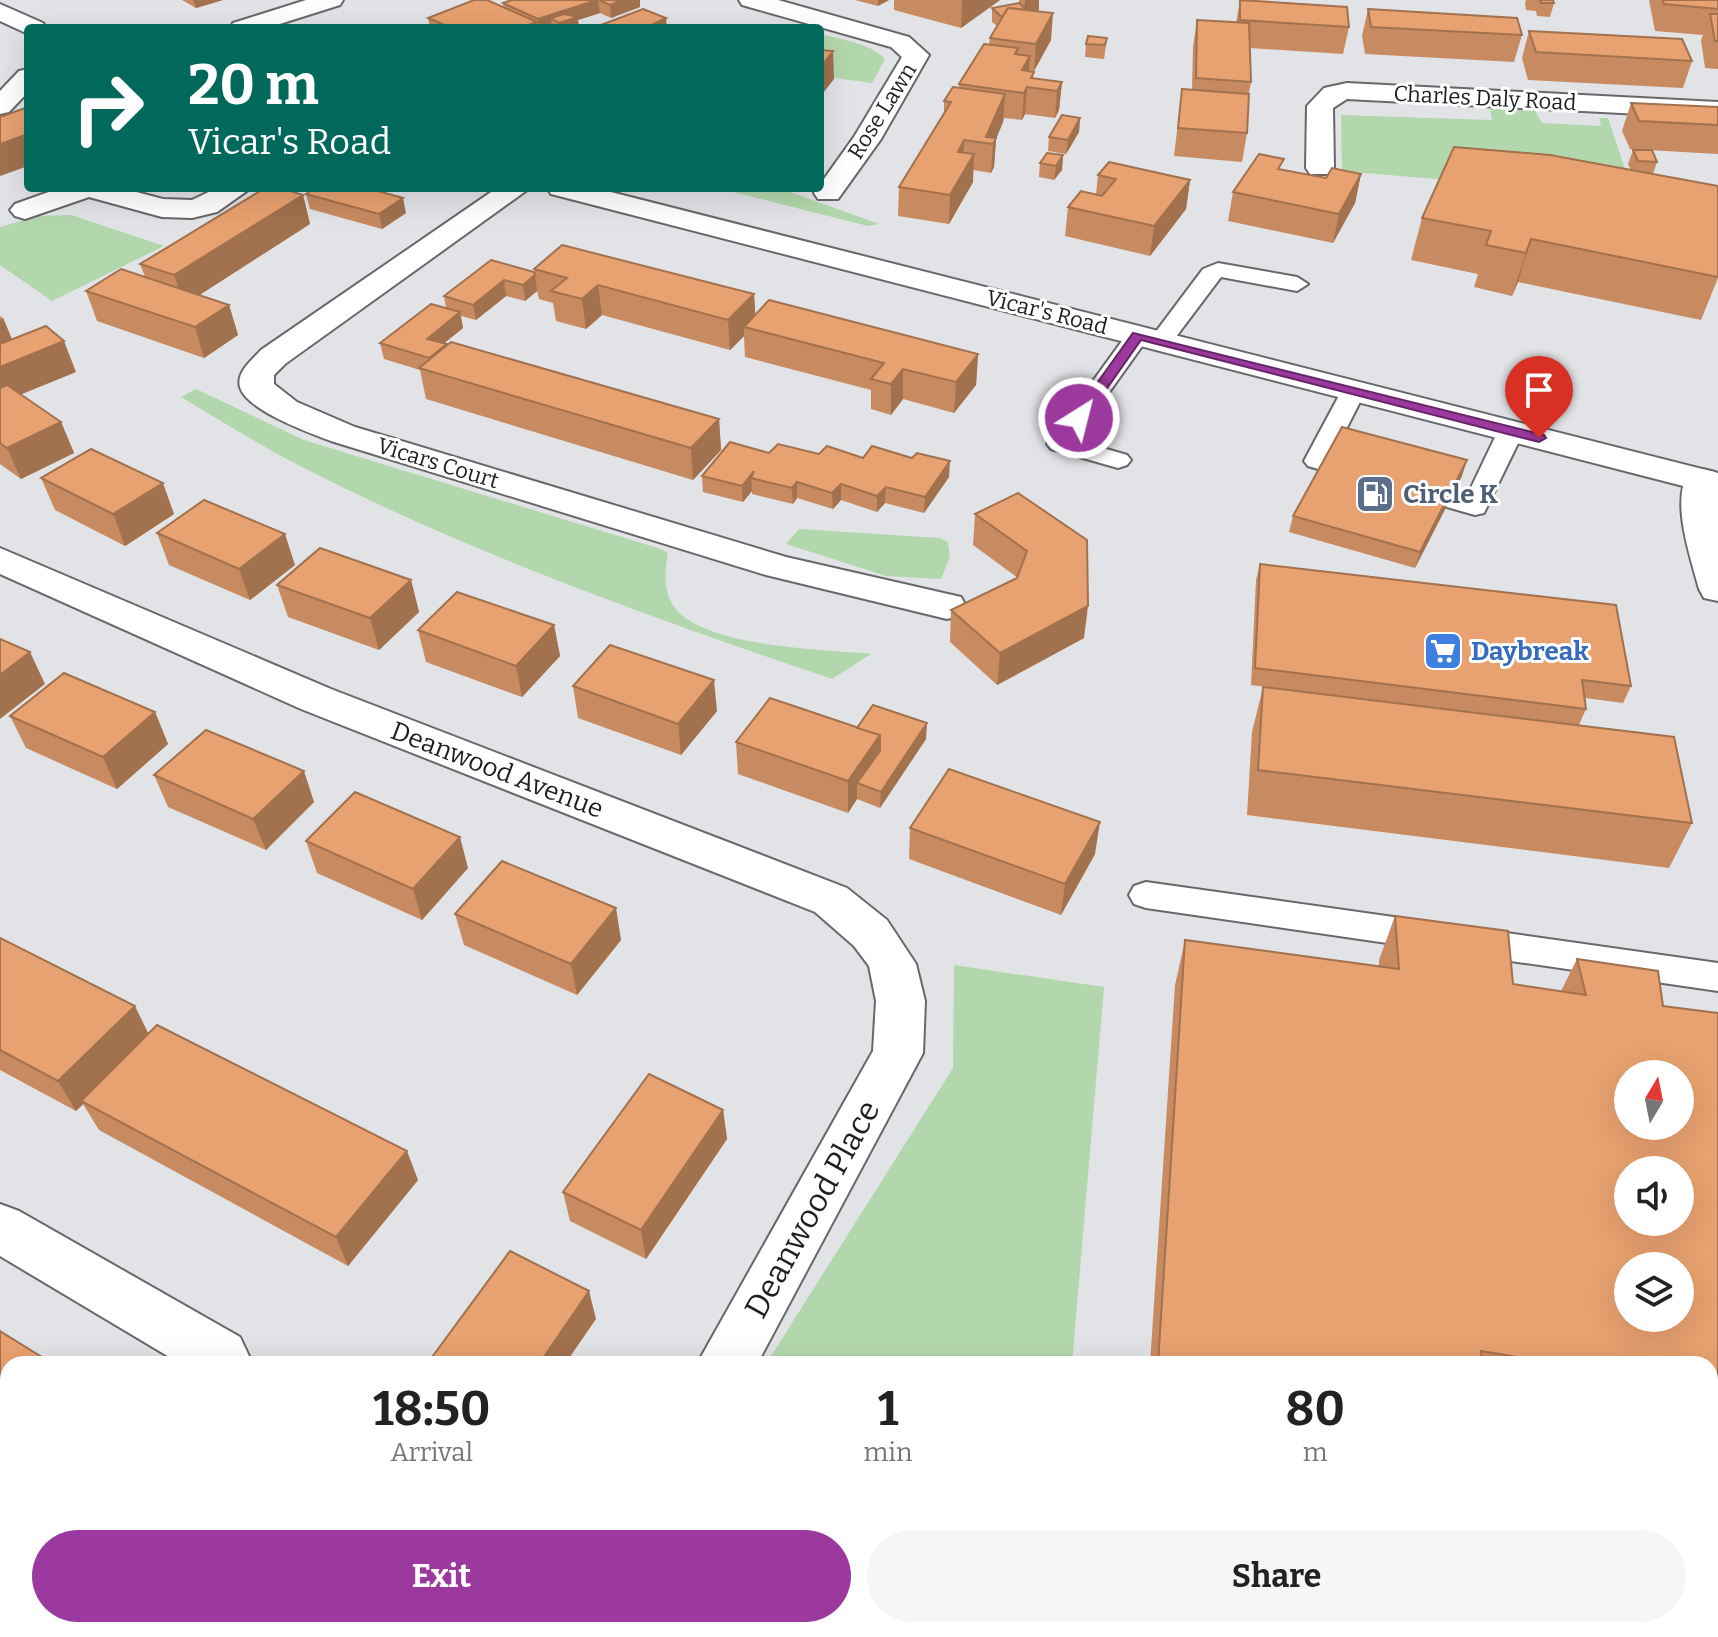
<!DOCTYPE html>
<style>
:root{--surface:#fff;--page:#f6f6f6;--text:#222;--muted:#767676;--accent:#9c399f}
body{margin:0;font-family:Bitter,serif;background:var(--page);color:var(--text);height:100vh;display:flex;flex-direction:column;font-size:30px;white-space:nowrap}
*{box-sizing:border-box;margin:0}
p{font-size:26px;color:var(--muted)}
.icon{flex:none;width:44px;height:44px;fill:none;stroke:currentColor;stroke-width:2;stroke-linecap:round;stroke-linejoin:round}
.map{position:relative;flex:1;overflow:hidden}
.side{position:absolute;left:0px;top:1356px;width:1718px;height:282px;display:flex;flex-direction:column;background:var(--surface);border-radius:24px 24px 0 0;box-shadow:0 8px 32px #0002}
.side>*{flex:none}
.top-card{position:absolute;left:24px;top:24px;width:800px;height:168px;border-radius:8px;box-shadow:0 8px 32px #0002;background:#00695c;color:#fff;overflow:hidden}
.needle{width:52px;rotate:10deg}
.tools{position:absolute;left:1614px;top:1060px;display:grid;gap:16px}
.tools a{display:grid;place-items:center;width:80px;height:80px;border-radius:50%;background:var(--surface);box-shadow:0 8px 32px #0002;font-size:40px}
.pin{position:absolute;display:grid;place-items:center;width:68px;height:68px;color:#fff;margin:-82px -34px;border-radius:50% 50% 50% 0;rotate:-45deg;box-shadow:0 0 8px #0007}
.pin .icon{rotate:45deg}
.me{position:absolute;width:88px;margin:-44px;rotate:36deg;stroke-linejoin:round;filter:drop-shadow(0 0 6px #0008)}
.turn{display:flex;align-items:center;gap:28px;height:168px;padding:0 32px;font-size:36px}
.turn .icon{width:104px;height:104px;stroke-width:2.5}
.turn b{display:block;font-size:56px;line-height:68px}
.eta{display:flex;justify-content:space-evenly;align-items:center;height:136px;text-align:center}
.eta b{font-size:48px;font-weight:700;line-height:56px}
.action{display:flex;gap:16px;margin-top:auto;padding:16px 32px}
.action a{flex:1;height:92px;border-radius:48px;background:var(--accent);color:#fff;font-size:32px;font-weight:700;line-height:92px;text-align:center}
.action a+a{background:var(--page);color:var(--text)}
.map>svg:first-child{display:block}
</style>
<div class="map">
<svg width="1718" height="1637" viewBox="0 0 1718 1637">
<rect width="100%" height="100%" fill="#e2e3e6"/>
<g fill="#b3d7ac">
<path d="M820 34C842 40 869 42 885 59L872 83 820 76Z"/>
<path d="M1494 107 1534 109 1542 123 1601 126 1599 118H1608L1634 196 1342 171 1341 115 1492 120 1490 109Z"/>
<path d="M717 188H779L879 224 868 226Z"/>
<path d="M71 215 164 246 52 301 0 265V227L38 216Z"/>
<path d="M196 389 304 440 661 549 668 553C665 570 663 586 671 602 695 648 824 649 871 654L832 679C653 618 472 554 302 467 261 446 221 421 181 397Z"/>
<path d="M799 529 940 538 948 542 950 557 941 579 886 576 786 544Z"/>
<path d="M954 965 1104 987 1072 1364H766L953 1068Z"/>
<path d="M599 1630H1049L1048 1637H594Z"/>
</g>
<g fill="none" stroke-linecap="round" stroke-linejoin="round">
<defs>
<g id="service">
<path d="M1218 263 1297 277 1308 284 1297 291 1221 277 1169 346H1153L1149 341 1203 269Z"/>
<path d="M1138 328 1150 335 1075 440 1127 455 1131 460 1127 465 1118 468 1051 449 1047 444 1051 439 1130 330Z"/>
<path d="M1354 383 1366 390 1332 457 1374 469 1378 475 1365 483 1308 466 1304 461 1342 390Z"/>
<path d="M1511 423 1524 431 1484 513 1475 515 1401 494 1397 488 1410 480 1467 496 1498 431Z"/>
<path d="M1146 882 1718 963V991L1146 908 1134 904 1129 895 1134 886Z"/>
</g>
<g id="minor">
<path d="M739 0H778L909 37 929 55 881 139 838 199H818L814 193 854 137 902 57 891 47 742 5Z"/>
<path d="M1347 83 1718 102V118L1347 99 1333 108 1334 168 1330 174H1310L1306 168 1307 106 1324 88Z"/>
<path d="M60 188H121L163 199 192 200 217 188H251L217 212 192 218 162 217 89 197 25 219 15 216 10 210 15 204Z"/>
<path d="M497 188H530L285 364 274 375V384L297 402 355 427 786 557 961 597 966 606 961 615 947 619 766 575 331 441C310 433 246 410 240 387 236 372 252 360 261 350Z"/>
<path d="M1702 469 1715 472 1718 477V601L1704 598 1699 589C1691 558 1670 501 1689 472Z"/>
<path d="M0 548 331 689 847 888 887 920 916 964 925 1001 923 1053 757 1364H697L873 1051 876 1001 869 966 854 946 815 912 301 709 0 574Z"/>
<path d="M0 1204 19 1211 240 1337 249 1356 245 1364H181L0 1256Z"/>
<path d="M534 1630H599L596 1637H531Z"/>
</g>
<g id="tertiary">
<path d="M306 0H343L340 5 267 28H230L233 23Z"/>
<path d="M0 4 43 23 46 28H28V34L0 21Z"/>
<path d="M28 69V92L9 112 0 114V91L19 71Z"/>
<path d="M547 188H595L1718 473V495L551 194Z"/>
</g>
</defs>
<use href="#service" stroke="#68686b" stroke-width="4"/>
<use href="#minor" stroke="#68686b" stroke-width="4"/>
<use href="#tertiary" stroke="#68686b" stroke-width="4"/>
<use href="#service" fill="#fff" fill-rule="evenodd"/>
<use href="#minor" fill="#fff" fill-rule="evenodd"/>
<use href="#tertiary" fill="#fff" fill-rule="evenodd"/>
</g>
<g fill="#c88a60">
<path d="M182 0H223L196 8Z"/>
<path d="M512 0H640V7L611 18 600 13 578 20 579 28H430L428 18 503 7V3Z"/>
<path d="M855 0H889L878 6Z"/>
<path d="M894 0H1000L961 28 894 10Z"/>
<path d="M1019 0H1039V10L1035 11 1051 40 1034 71H1029L1034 78 1062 82 1059 110 1055 118 1025 114 1022 120 1004 118 1003 122 996 139 994 167 991 173 973 170V182L949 224 898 216 899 187 944 114V101L959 88V84L989 45 990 38 997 26 992 22V8L1019 4Z"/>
<path d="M1240 0 1349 27 1343 54 1250 48 1251 82 1248 98 1247 133 1242 162 1174 156 1182 89 1192 90 1193 47 1197 20 1236 23Z"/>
<path d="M1526 0H1553L1554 3 1550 17 1537 16 1536 11 1526 10 1525 4Z"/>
<path d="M1649 0H1718V69L1705 68 1701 40 1703 35 1655 31Z"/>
<path d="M1368 9 1522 35 1514 62 1365 54 1362 36Z"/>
<path d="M1529 31 1692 61 1683 88 1528 80 1522 58Z"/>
<path d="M1107 38 1104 59 1085 57 1086 44Z"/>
<path d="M1631 103 1718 107V154L1630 149 1622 131Z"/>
<path d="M1080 118 1079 132 1066 154 1048 151 1049 137Z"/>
<path d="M1633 150 1657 162 1653 174 1718 186V278L1701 320 1518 282 1512 296 1474 287 1478 274 1411 260 1422 218 1631 170 1628 164Z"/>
<path d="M1063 155 1062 170 1054 180 1039 177 1040 163Z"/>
<path d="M1282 170 1326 178 1361 174 1355 203 1333 243 1228 221 1233 192Z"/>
<path d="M1098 175 1190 180 1186 209 1150 256 1065 236 1068 207 1096 194Z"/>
<path d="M306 194 406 213 382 229 310 209Z"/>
<path d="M303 195 310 224 199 295 229 305 238 335 204 358 97 321 86 291 145 277 140 264Z"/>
<path d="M534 269 754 294 755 315 978 354 976 385 954 413 903 399 891 415 871 409V390L745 357 744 336 730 350 602 315 586 329 556 321 553 303 539 299 537 291 525 301 506 296 476 320 461 316 463 328 444 343 447 345 719 419 721 450 693 480 426 399 420 370 384 359 380 343 446 308 444 296 534 272Z"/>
<path d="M0 316 3 318 12 339 76 372 20 394 61 422 74 453 21 479 0 464Z"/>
<path d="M769 453 863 458 949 477 924 513 885 503 877 512 841 500 833 509 797 498 793 504 752 494V491L743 502 703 492 702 476Z"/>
<path d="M1462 476 1415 568 1289 532 1293 516Z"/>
<path d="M41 478 174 514 125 546 55 510Z"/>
<path d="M975 514 1087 540 1084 638 997 685 950 642 951 610 1018 578 973 545Z"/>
<path d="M157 533 295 565 250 600 169 565Z"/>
<path d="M1260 564 1631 686 1623 703 1585 698 1586 709 1579 725 1692 823 1669 868 1247 815 1252 732 1263 687 1570 724 1251 685 1256 580Z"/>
<path d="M411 580 419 612 379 650 288 617 277 585Z"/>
<path d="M554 625 560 656 522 697 426 662 418 630Z"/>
<path d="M573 686 717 711 681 755 578 718Z"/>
<path d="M155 712 168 744 117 789 26 748 10 716Z"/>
<path d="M857 728 926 739 880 808 857 799 848 813 738 774 736 742Z"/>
<path d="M154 775 314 802 266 850 168 807Z"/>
<path d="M910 828 1095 854 1061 915 909 859Z"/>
<path d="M306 841 468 868 422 920 317 873Z"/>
<path d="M455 914 621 940 577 995 464 945Z"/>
<path d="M1395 916 1513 984 1561 991 1577 959 1663 1006 1718 1013V1433L1710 1432V1364H1150L1175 985 1185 940 1379 966V960Z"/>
<path d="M0 938 149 1033 418 1180 348 1266 99 1130 83 1104 76 1111 0 1070Z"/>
<path d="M723 1110 727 1139 646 1259 570 1221 563 1192Z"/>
<path d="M0 1331 8 1364V1516L0 1511Z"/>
</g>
<g fill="#a2714e">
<path d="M193 0H223L196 8Z"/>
<path d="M598 0 600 13 578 20 579 28H560L559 23 551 18 552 28H539L538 19Z"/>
<path d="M622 0H640V7L611 18 610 5Z"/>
<path d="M878 0H889L878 6Z"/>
<path d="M963 0H1000L961 28 962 1Z"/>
<path d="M1025 0H1039V10L1024 12Z"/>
<path d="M1053 13 1051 40 1034 71 1036 44Z"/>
<path d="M666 18 667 28H645Z"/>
<path d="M537 22 538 28H521Z"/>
<path d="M833 51 834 79 820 97V68Z"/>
<path d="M1030 56 1028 84 1022 70Z"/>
<path d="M1062 82 1059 110 1055 118 1057 91Z"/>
<path d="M1027 87 1025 114 1022 120 1024 93Z"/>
<path d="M1005 94 1003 122 996 139 994 167 991 173 993 144 986 137Z"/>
<path d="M1080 118 1079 132 1066 154 1068 140Z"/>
<path d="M28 134V166L0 176V144Z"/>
<path d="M964 140 963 169 958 152Z"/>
<path d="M974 154 973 182 949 224 950 195Z"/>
<path d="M1063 155 1062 170 1054 180 1056 166Z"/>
<path d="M1361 174 1355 203 1333 243 1339 214Z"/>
<path d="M1190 180 1186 209 1150 256 1154 226Z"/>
<path d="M303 195 310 224 184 305 174 275Z"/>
<path d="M403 198 406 213 382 229 379 214Z"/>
<path d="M1531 239 1518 282 1512 296 1526 253Z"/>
<path d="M535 275 537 291 525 301 523 285Z"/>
<path d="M504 280 506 296 476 320 473 305Z"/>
<path d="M598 285 602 315 586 329 582 299Z"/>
<path d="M754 294 756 324 744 327V336L730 350 728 320Z"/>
<path d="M229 305 238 335 204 358 195 327Z"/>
<path d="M460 312 463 328 431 354 427 339Z"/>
<path d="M3 318 16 349 0 355V320Z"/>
<path d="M64 341 76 372 0 403V367Z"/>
<path d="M978 354 976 385 954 413 956 382Z"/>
<path d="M903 369V399L891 415V384Z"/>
<path d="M719 419 721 450 693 480 691 448Z"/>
<path d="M61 422 74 453 21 479 7 448Z"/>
<path d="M1467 460 1462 476 1415 568 1420 552Z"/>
<path d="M950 461 949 477 924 513 925 497Z"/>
<path d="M754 471 751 478 752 491 743 502 742 486Z"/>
<path d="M797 482V498L793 504 792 488Z"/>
<path d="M163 483 174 514 125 546 113 514Z"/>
<path d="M841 484V500L833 509 832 493Z"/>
<path d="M886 487 885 503 877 512V496Z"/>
<path d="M285 534 295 565 250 600 239 569Z"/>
<path d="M411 580 419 612 379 650 370 618Z"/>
<path d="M1088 606 1084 638 997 685 1000 653Z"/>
<path d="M554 625 560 656 522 697 516 666Z"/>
<path d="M30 652 45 684 0 719V675Z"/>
<path d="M714 680 717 711 681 755 678 724Z"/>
<path d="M155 712 168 744 117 789 103 757Z"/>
<path d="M927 723 926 739 880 808 881 792Z"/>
<path d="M880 735 879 767 857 783V799L848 813V781Z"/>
<path d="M304 771 314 802 266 850 253 819Z"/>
<path d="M1100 822 1095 854 1061 915 1065 884Z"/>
<path d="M460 837 468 868 422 920 413 889Z"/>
<path d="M616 908 621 940 577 995 571 964Z"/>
<path d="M135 1006 150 1037 81 1101 83 1104 76 1111 58 1081Z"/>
<path d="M723 1110 727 1139 646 1259 641 1230Z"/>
<path d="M407 1151 418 1180 348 1266 336 1237Z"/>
<path d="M589 1291 596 1319 565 1364H539Z"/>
<path d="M357 1630H386L382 1637H352Z"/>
</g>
<g fill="#e8a170" stroke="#a2714e" stroke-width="2" fill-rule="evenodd">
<path d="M474 0H487L537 22 521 28H452L428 18Z"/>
<path d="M512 0H597L538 19 503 3Z"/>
<path d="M599 0H622L610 5Z"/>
<path d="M1240 0 1347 7 1349 27 1240 20Z"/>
<path d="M1540 0H1553L1554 3H1541Z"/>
<path d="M1663 0H1718V9L1664 4Z"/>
<path d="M1019 3 1027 10 1008 8 1002 17 992 8Z"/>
<path d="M1008 8 1053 13 1036 44 990 38Z"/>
<path d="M643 9 666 18 645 28H593Z"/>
<path d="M1368 9 1517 18 1522 35 1371 27Z"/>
<path d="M564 14 578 17 559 23 551 18Z"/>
<path d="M1710 14H1718V41H1715Z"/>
<path d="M1197 20 1249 23 1251 82 1196 78Z"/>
<path d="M1529 31 1682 39 1692 61 1536 52Z"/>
<path d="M1088 36 1107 38 1105 45 1086 44Z"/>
<path d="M984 44 1018 48 1015 54 1030 56 1022 70 1034 72 1031 78 1062 82 1057 91 1027 87 1024 93 959 84Z"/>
<path d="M820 50 833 51 820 68Z"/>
<path d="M953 87 1005 94 986 137 996 138 993 144 964 140 958 152 974 154 950 195 899 187 951 102 944 101Z"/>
<path d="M1182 89 1249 94 1247 133 1178 128Z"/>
<path d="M1631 103 1718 107V125L1639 121Z"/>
<path d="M28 107V134L0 144V117Z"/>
<path d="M1062 115 1080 118 1068 140 1049 137Z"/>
<path d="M1454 147 1550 155 1718 186V277L1531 239 1526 253 1486 245 1491 231 1422 218Z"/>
<path d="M1633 150H1652L1657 162 1638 161Z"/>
<path d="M1047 153 1063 155 1056 166 1040 163Z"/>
<path d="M1259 154 1284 159 1278 169 1326 178 1332 168 1361 174 1339 214 1233 192Z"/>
<path d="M1109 162 1190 180 1154 226 1068 207 1081 191 1102 196 1116 179 1098 175Z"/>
<path d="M265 188H281L303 195 174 275 140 264Z"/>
<path d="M315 188H367L403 198 379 214 306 194Z"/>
<path d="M562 245 754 294 728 320 598 285 582 299 551 291 567 278 534 269Z"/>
<path d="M491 260 534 272 535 275 523 285 504 280 473 305 444 296Z"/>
<path d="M121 269 229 305 195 327 86 291Z"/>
<path d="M769 300 978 354 956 382 903 369 891 384 871 379 884 363 744 327Z"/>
<path d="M431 304 460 312 427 339 447 344 429 358 380 343Z"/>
<path d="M46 326 64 341 0 367V344Z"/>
<path d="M451 342 719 419 691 448 419 368Z"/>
<path d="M7 385 61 422 7 448 0 443V388Z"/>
<path d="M1342 427 1467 460 1420 552 1293 516Z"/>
<path d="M730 442 769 453 778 444 819 454 827 446 863 458 872 446 912 458 917 453 950 461 925 497 886 487 877 496 841 484 832 493 797 482 792 488 751 478 754 471 742 486 702 476Z"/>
<path d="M91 449 163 483 113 514 41 478Z"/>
<path d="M1018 493 1087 540 1088 606 1000 653 951 610 1017 578 1027 551 975 514Z"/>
<path d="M204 500 285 534 239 569 157 533Z"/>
<path d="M320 548 411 580 370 618 277 585Z"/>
<path d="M1260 564 1616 605 1631 686 1582 680 1586 709 1255 668Z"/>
<path d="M457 592 554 625 516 666 418 630Z"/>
<path d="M0 639 30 652 0 675Z"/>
<path d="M610 645 714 680 678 724 573 686Z"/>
<path d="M64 673 155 712 103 757 10 716Z"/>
<path d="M1263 687 1674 737 1692 823 1258 770Z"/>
<path d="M770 698 880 735 848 781 736 742Z"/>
<path d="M873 705 927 723 881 792 857 783 880 751V735L857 728Z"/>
<path d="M206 730 304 771 253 819 154 775Z"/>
<path d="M949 769 1100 822 1065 884 910 828Z"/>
<path d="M355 792 460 837 413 889 306 841Z"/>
<path d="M502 861 616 908 571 964 455 914Z"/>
<path d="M1395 916 1508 931 1513 984 1586 995 1577 959 1658 971 1663 1006 1718 1013V1390L1710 1389V1364H1560L1481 1351 1482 1364H1158L1185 940 1399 969ZM1628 1074H1680V1126H1628ZM1628 1170H1680V1222H1628ZM1628 1266H1680V1318H1628Z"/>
<path d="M0 938 135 1006 58 1081 0 1050Z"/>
<path d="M157 1025 407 1151 336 1237 81 1101Z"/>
<path d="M649 1074 723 1110 641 1230 563 1192Z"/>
<path d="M510 1251 589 1291 539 1364H427Z"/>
<path d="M0 1331 53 1364H8V1507L0 1502Z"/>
<path d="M233 1630H357L352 1637H235L230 1634Z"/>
</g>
<path fill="#9c399f" stroke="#652567" stroke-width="2" d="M1133 333 1544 435 1546 438 1539 442 1141 340 1084 421H1074L1072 418Z"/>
<defs>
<symbol id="fuel-square" viewBox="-11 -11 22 22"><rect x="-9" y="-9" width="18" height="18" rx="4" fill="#5c6f8a" stroke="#fff"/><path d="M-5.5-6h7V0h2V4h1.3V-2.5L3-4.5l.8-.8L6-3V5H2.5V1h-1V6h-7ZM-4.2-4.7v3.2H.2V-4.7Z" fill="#fff"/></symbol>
<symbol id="supermarket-square" viewBox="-11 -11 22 22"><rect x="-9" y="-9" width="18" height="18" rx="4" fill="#3f7fe0" stroke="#fff"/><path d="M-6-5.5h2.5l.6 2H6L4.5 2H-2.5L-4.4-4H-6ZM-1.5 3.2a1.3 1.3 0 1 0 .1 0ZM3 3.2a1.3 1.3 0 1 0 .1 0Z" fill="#fff"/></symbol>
</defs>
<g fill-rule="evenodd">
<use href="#fuel-square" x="1353" y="472" width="44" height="44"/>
<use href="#supermarket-square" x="1421" y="629" width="44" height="44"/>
</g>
<g text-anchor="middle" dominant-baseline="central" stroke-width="6" stroke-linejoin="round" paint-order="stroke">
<g font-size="22" fill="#1d1e1f" stroke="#fff">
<text transform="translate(1485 98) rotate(3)">Charles Daly Road</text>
<text transform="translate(882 111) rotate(-58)">Rose Lawn</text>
<text transform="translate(1047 312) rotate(14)">Vicar's Road</text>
<text transform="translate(438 463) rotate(17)">Vicars Court</text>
</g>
<g font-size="26" font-weight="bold" fill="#4e5e75" stroke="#fff" text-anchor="start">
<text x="1403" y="494">Circle K</text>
</g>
<g font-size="26" font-weight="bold" fill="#366cbe" stroke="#fff" text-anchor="start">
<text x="1471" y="651">Daybreak</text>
</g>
<g font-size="26" fill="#1d1e1f" stroke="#fff">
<text transform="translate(497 770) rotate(21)">Deanwood Avenue</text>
</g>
<g font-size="32" fill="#1d1e1f" stroke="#fff">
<text transform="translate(812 1209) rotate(-61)">Deanwood Place</text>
</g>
</g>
</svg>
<div class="tools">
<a><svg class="needle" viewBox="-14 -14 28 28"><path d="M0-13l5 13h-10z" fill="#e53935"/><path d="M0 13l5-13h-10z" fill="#767676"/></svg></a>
<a><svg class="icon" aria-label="sound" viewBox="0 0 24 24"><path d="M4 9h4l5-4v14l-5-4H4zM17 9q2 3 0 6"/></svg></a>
<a><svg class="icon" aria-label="layers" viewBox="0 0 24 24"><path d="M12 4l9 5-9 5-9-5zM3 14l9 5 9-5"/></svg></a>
</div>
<div class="pin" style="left:1539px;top:438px;background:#d93025"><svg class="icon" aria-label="arrive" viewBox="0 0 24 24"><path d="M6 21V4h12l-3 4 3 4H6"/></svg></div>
<svg class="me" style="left:1079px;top:418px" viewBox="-20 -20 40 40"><circle r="17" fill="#9c399f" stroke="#fff" stroke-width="3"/><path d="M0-11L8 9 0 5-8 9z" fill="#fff"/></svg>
<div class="top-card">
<div class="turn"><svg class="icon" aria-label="right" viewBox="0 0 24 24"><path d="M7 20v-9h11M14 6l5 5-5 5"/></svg><div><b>20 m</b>Vicar's Road</div></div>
</div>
<section class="side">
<div class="eta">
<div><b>18:50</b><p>Arrival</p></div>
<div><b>1</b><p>min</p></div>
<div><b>80</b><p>m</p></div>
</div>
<div class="action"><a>Exit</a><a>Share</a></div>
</section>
</div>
